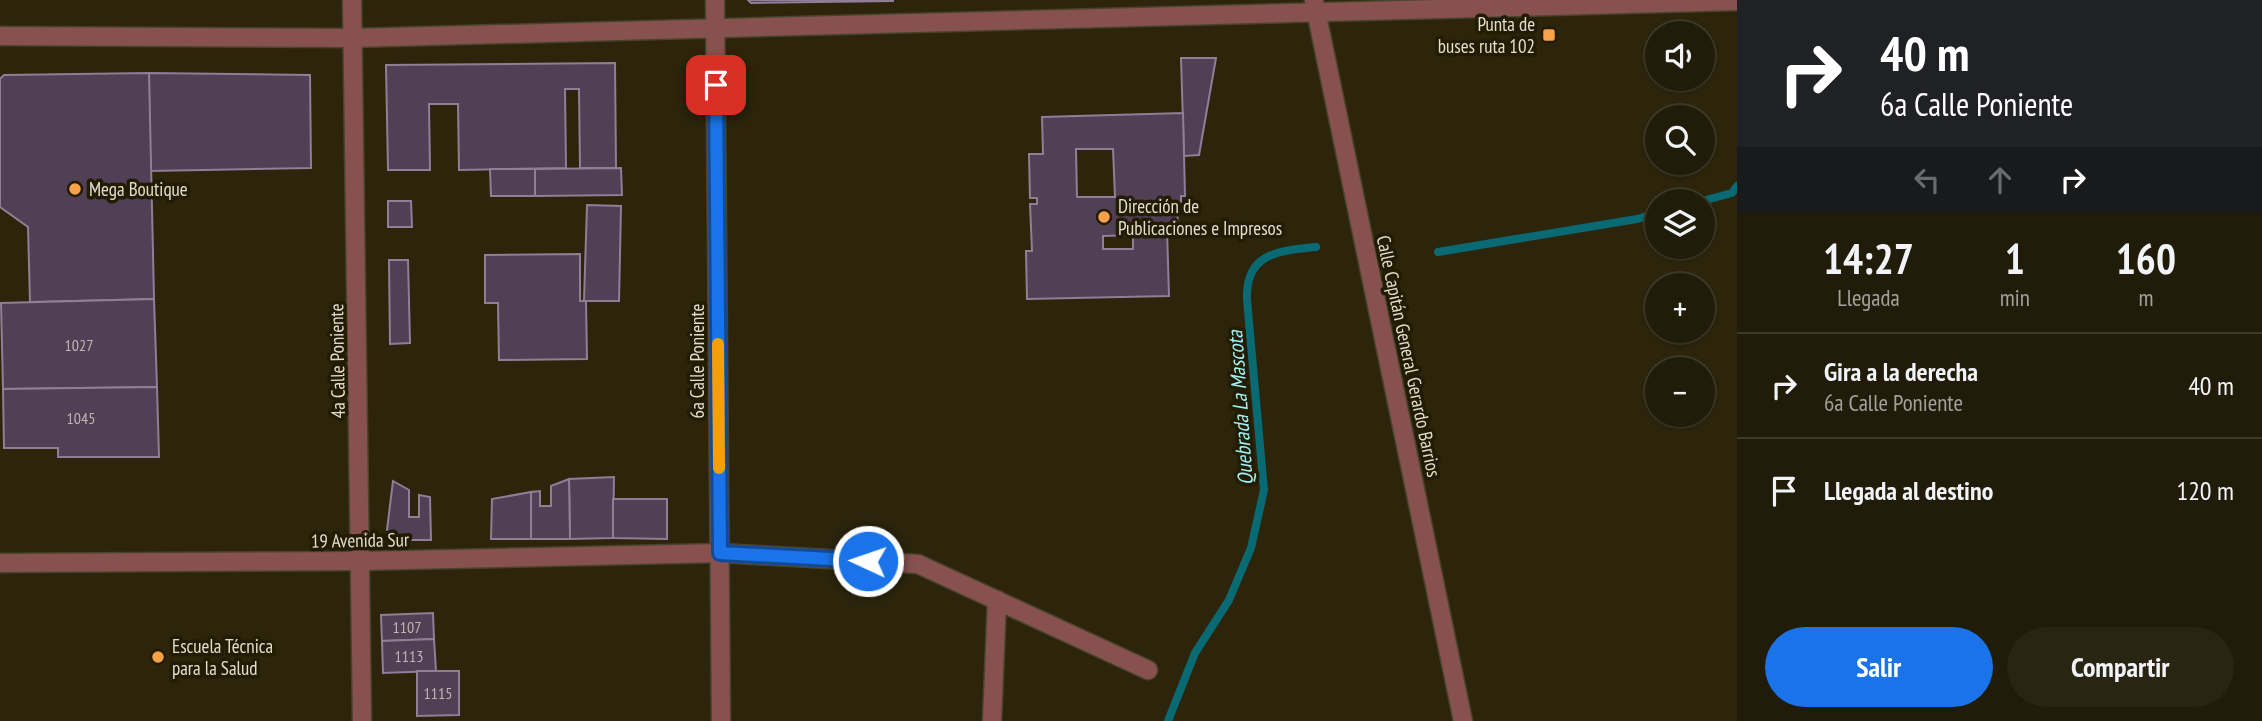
<!DOCTYPE html>
<html lang="es">
<meta charset="utf-8">
<style>
:root{--surface:#211c09;--page:#292512;--text:#f1f3f6;--muted:#a2a19c;--line:#3e3a2a;--accent:#1a73e8}
body{margin:0;font-family:"PT Sans Narrow",sans-serif;background:var(--page);color:var(--text);height:100vh;display:flex;flex-direction:column;font-size:26px;white-space:nowrap}
*{box-sizing:border-box;margin:0}
p{font-size:23px;color:var(--muted)}
.icon{flex:none;width:38px;height:38px;fill:none;stroke:currentColor;stroke-width:2;stroke-linecap:round;stroke-linejoin:round}
.map{position:relative;flex:1;overflow:hidden}
.side{display:flex;flex-direction:column;background:var(--surface);width:525px}
.side>*{flex:none}
.banner{background:#202124;color:#fff;overflow:hidden}
.controls{position:absolute;left:1645px;top:21px;display:grid;gap:14px}
.controls a{display:grid;place-items:center;width:70px;height:70px;border-radius:50%;background:var(--surface);box-shadow:0 2px 5px #0004,0 0 0 2px var(--line);font-size:35px}
.pin{position:absolute;display:grid;place-items:center;width:60px;height:60px;color:#fff;margin:-30px;border-radius:14px;box-shadow:0 4px 10px #0006}
.me{position:absolute;width:77px;margin:-38px;rotate:273deg;stroke-linejoin:round;filter:drop-shadow(0 0 5px #0008)}
.turn{display:flex;align-items:center;gap:24px;height:147px;padding:0 28px;font-size:32px}
.turn .icon{width:91px;height:91px;stroke-width:2.5}
.turn b{display:block;font-size:49px;line-height:60px}
.lanes{display:flex;align-items:center;height:66px;padding:0 28px;background:#0003;justify-content:center;gap:35px;direction:ltr}
.lanes .off{opacity:.35}
.eta{display:flex;justify-content:space-evenly;align-items:center;height:119px;text-align:center}
.eta b{font-size:42px;font-weight:700;line-height:49px}
.cta{display:flex;gap:14px;margin-top:auto;padding:14px 28px}
.cta a{flex:1;height:80px;border-radius:42px;background:var(--accent);color:#fff;font-size:28px;font-weight:700;line-height:80px;text-align:center}
.cta a+a{background:var(--page);color:var(--text)}
ul{padding:0;list-style:none}
li{display:flex;align-items:center;gap:21px;height:105px;padding:0 28px;border-top:2px solid var(--line)}
li div{flex:1}
li b{display:block;font-size:26px}
li em{font-style:normal}
main{display:flex;flex:1;min-height:0}
.map>svg:first-child{display:block}
</style>
<main>
<div class="map">
<svg width="1737" height="721" viewBox="0 0 1737 721">
<rect width="100%" height="100%" fill="#2c250c"/>
<g fill="none" stroke-linecap="round" stroke-linejoin="round">
<g stroke="#0a6a74" stroke-width="8">
<path d="M1702 201 1732 193 1737 186"/>
<path d="M1438 252 1637 219 1657 213"/>
<path d="M1168 721 1195 653 1229 600 1251 548 1264 490 1247 300C1245 253 1278 251 1316 247"/>
</g>
</g>
<g fill="#503f55" stroke="#907e96" stroke-width="2" fill-rule="evenodd">
<path d="M748 0H893V1L751 3Z"/>
<path d="M1181 58H1216L1199 155 1184 156Z"/>
<path d="M615 63 616 168H580L579 89H565L566 168 459 170 458 104H429L430 170H388L386 65Z"/>
<path d="M149 73 310 75 311 168 150 171Z"/>
<path d="M149 73 154 299 30 302 28 227 0 207V79L4 75Z"/>
<path d="M1183 113 1185 196H1181V202L1177 203 1178 229H1167L1169 296 1027 299 1026 251H1032L1030 204H1037V198H1030L1029 154H1043L1042 117ZM1076 149H1113L1115 197H1077ZM1133 235V249H1103V236Z"/>
<path d="M621 168 622 195 535 196V169Z"/>
<path d="M490 169H535V196H491Z"/>
<path d="M388 201H411L412 227H388Z"/>
<path d="M587 205 621 206 619 301H584Z"/>
<path d="M580 254V301H586L587 359 499 360 498 303H485V255Z"/>
<path d="M389 260H408L410 343 390 344Z"/>
<path d="M154 299 157 387 3 389 1 303Z"/>
<path d="M157 387 159 457H58V448H4L3 389Z"/>
<path d="M614 477 613 538 570 539 569 479Z"/>
<path d="M569 479 570 539H531V492L540 491V506H551V486Z"/>
<path d="M393 481 409 490V517H419V495L430 497 431 540H397L387 530Z"/>
<path d="M531 492V539H491L492 499Z"/>
<path d="M613 499H667V539L613 538Z"/>
<path d="M433 613 434 639 382 641 381 615Z"/>
<path d="M434 639 436 671 383 673 382 641Z"/>
<path d="M417 671H459V715L417 716Z"/>
</g>
<g fill="none" stroke-linecap="round" stroke-linejoin="round">
<defs>
<g id="minor">
<path d="M352 0 362 721"/>
<path d="M715 0 721 721"/>
<path d="M1314 1 1463 721"/>
<path d="M0 36 354 38 1737 1"/>
<path d="M0 563 360 561 720 553 918 564 1148 670"/>
<path d="M992 721 997 600"/>
</g>
</defs>
<use href="#minor" stroke="#49432b" stroke-width="21"/>
<use href="#minor" stroke="#86514f" stroke-width="18"/>
</g>
<g fill="none" stroke-linecap="round" stroke-linejoin="round">
<defs>
<path id="route" d="M716 85 720 553 868 561"/>
</defs>
<use href="#route" stroke="#114b97" stroke-width="18"/>
<use href="#route" stroke="#1a73e8" stroke-width="12"/>
<path stroke="#f59e0b" stroke-width="12" d="M718 344 719 468"/>
</g>
<g fill="#f7a149" stroke="#221c03" stroke-width="2.5">
<rect x="1542" y="28" width="14" height="14" rx="3.5"/>
<circle cx="75" cy="189" r="7"/>
<circle cx="1104" cy="217" r="7"/>
<circle cx="158" cy="657" r="7"/>
</g>
<g text-anchor="middle" dominant-baseline="central" stroke-width="7" stroke-linejoin="round" paint-order="stroke">
<g font-size="16" fill="#beb6b0">
<text x="79" y="345">1027</text>
<text x="81" y="418">1045</text>
<text x="407" y="627">1107</text>
<text x="409" y="656">1113</text>
<text x="438" y="693">1115</text>
</g>
<g font-size="19" fill="#e2decf" stroke="#221c03" text-anchor="start">
<text x="1535" y="24" text-anchor="end">Punta de<tspan x="1535" dy="22">buses ruta 102</tspan></text>
<text x="89" y="189">Mega Boutique</text>
<text x="1118" y="206">Dirección de<tspan x="1118" dy="22">Publicaciones e Impresos</tspan></text>
<text x="172" y="646">Escuela Técnica<tspan x="172" dy="22">para la Salud</tspan></text>
</g>
<g font-size="19" fill="#e2decf" stroke="#221c03">
<text transform="translate(1409 356) rotate(78)">Calle Capitán General Gerardo Barrios</text>
<text transform="translate(337 361) rotate(-91)">4a Calle Poniente</text>
<text transform="translate(697 361) rotate(-90)">6a Calle Poniente</text>
<text transform="translate(360 540) rotate(-1)">19 Avenida Sur</text>
</g>
<g font-size="21" font-style="italic" fill="#a2f1fa" stroke="#221c03">
<text transform="translate(1240 408) rotate(-94)">Quebrada La Mascota</text>
</g>
</g>
</svg>
<div class="controls">
<a><svg class="icon" aria-label="sound" viewBox="0 0 24 24"><path d="M4 9h4l5-4v14l-5-4H4zM17 9q2 3 0 6"/></svg></a>
<a><svg class="icon" aria-label="search" viewBox="0 0 24 24"><circle cx="10" cy="10" r="6"/><path d="M15 15l6 6"/></svg></a>
<a><svg class="icon" aria-label="layers" viewBox="0 0 24 24"><path d="M12 4l9 5-9 5-9-5zM3 14l9 5 9-5"/></svg></a>
<a>+</a>
<a>−</a>
</div>
<div class="pin" style="left:716px;top:85px;background:#d93025"><svg class="icon" aria-label="arrive" viewBox="0 0 24 24"><path d="M6 21V4h12l-3 4 3 4H6"/></svg></div>
<svg class="me" style="left:868px;top:561px" viewBox="-20 -20 40 40"><circle r="17" fill="#1a73e8" stroke="#fff" stroke-width="3"/><path d="M0-11L8 9 0 5-8 9z" fill="#fff"/></svg>
</div>
<section class="side">
<div class="banner">
<div class="turn"><svg class="icon" aria-label="right" viewBox="0 0 24 24"><path d="M7 20v-9h11M14 6l5 5-5 5"/></svg><div><b>40 m</b>6a Calle Poniente</div></div>
<div class="lanes"><svg class="icon off" aria-label="left" viewBox="0 0 24 24"><path d="M17 20v-9H6M10 6l-5 5 5 5"/></svg><svg class="icon off" aria-label="ahead" viewBox="0 0 24 24"><path d="M12 20V5M6 11l6-6 6 6"/></svg><svg class="icon" aria-label="right" viewBox="0 0 24 24"><path d="M7 20v-9h11M14 6l5 5-5 5"/></svg></div>
</div>
<div class="eta">
<div><b>14:27</b><p>Llegada</p></div>
<div><b>1</b><p>min</p></div>
<div><b>160</b><p>m</p></div>
</div>
<ul>
<li><svg class="icon" aria-label="right" viewBox="0 0 24 24"><path d="M7 20v-9h11M14 6l5 5-5 5"/></svg><div><b>Gira a la derecha</b><p>6a Calle Poniente</p></div><em>40 m</em></li>
<li><svg class="icon" aria-label="arrive" viewBox="0 0 24 24"><path d="M6 21V4h12l-3 4 3 4H6"/></svg><div><b>Llegada al destino</b></div><em>120 m</em></li>
</ul>
<div class="cta"><a>Salir</a><a>Compartir</a></div>
</section>
</main>
